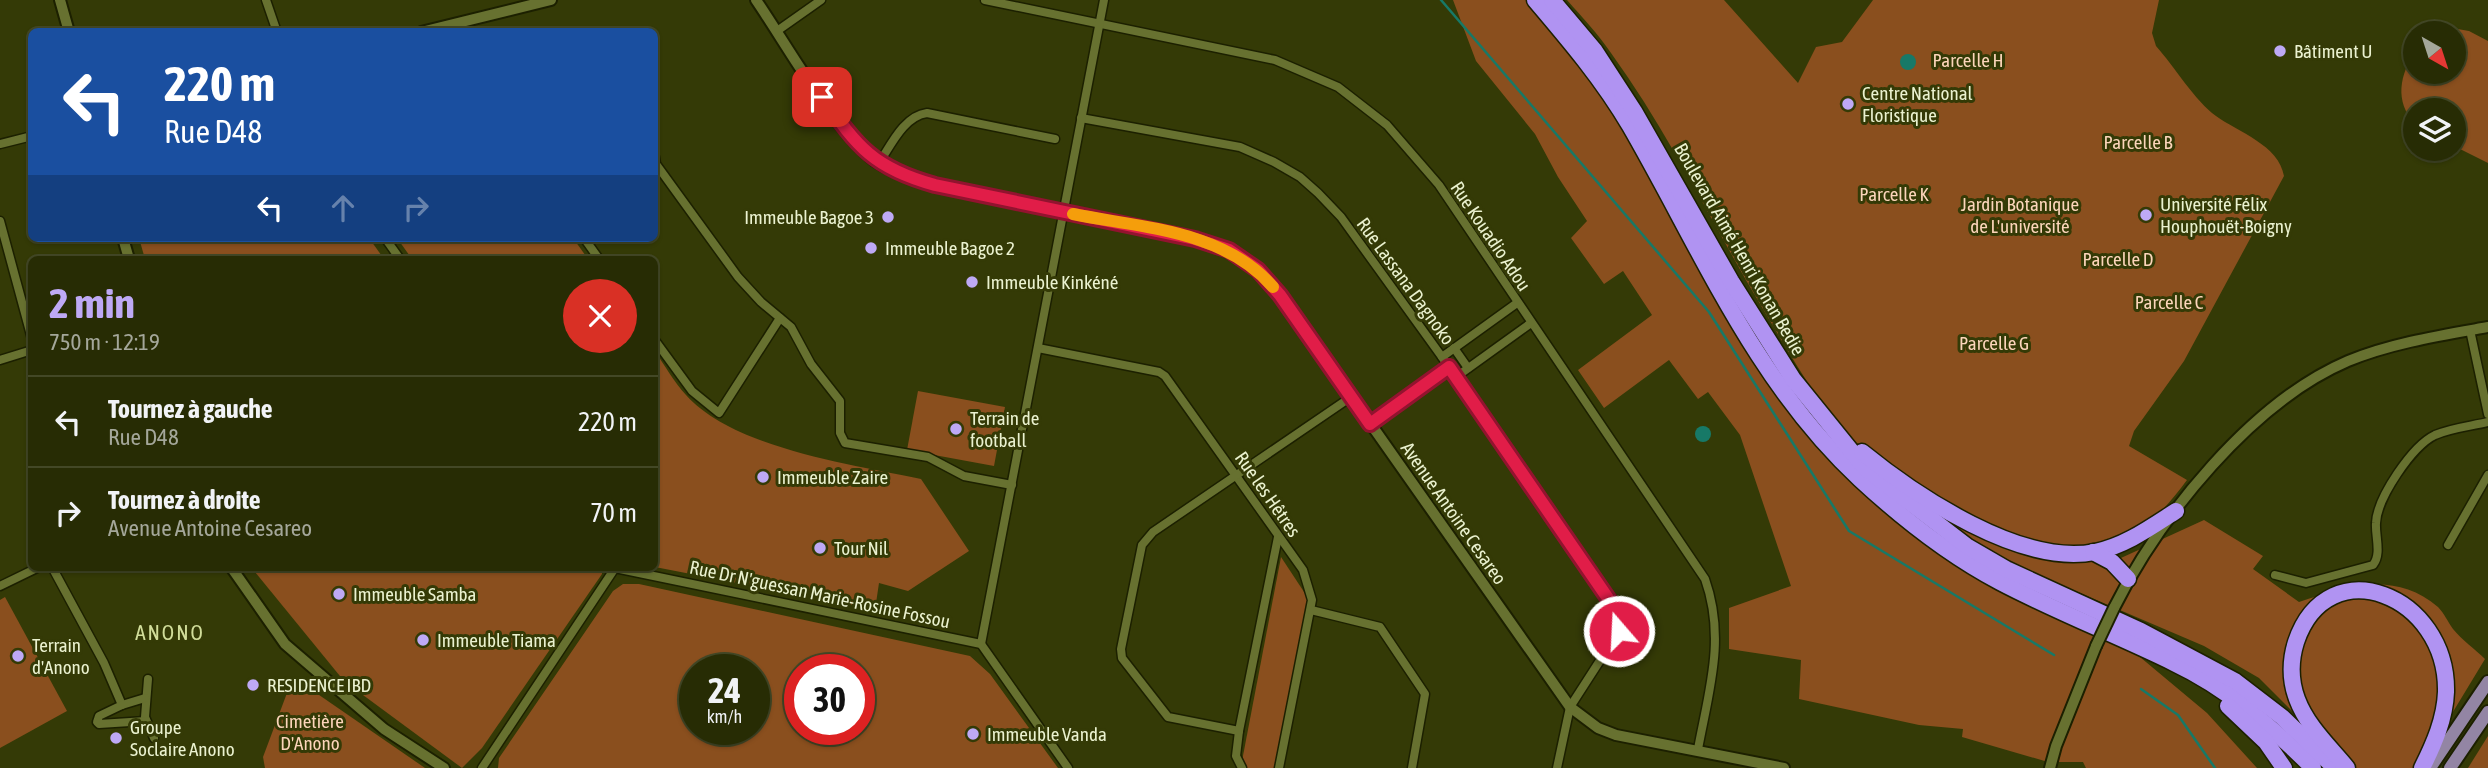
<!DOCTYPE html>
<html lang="fr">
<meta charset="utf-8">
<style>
:root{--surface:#272c04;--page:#2f340e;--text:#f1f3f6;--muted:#a4a79a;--line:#434826;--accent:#bea9f5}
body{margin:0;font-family:"Asap Condensed",sans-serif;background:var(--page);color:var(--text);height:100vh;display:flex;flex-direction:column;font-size:26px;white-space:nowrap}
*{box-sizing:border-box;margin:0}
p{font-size:23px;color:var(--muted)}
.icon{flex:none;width:38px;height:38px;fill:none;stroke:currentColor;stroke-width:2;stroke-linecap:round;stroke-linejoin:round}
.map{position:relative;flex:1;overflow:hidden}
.details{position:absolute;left:28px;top:256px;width:630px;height:315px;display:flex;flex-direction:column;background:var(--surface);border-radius:10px;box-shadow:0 2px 5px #0004,0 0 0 2px var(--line)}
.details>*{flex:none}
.top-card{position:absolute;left:28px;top:28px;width:630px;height:214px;border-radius:10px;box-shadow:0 2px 5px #0004,0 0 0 2px var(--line);background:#1a4fa0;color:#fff;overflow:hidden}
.needle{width:46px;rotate:141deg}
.fabs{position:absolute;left:2403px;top:21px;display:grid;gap:14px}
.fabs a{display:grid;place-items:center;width:63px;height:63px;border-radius:50%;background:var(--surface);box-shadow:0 2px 5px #0004,0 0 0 2px var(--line);font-size:35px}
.speed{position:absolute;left:679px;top:654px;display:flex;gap:14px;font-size:35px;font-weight:700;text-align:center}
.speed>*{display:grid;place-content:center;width:91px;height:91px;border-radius:50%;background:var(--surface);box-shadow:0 2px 5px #0004,0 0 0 2px var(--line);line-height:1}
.speed small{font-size:18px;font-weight:400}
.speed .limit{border:10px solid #d22;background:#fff;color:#111}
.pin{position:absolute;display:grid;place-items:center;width:60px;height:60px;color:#fff;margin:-30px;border-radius:14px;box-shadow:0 4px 10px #0006}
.me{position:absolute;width:77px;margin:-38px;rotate:341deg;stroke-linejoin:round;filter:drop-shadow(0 0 5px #0008)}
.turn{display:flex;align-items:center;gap:24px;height:147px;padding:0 21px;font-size:32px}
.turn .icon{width:91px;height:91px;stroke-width:2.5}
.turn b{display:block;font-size:49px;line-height:60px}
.lanes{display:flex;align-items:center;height:66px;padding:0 21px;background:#0003;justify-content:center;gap:35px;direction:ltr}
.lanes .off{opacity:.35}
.round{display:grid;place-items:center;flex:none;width:74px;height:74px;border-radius:37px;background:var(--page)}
.summary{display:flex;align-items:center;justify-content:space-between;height:119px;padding:0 21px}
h1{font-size:42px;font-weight:700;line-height:52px;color:var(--accent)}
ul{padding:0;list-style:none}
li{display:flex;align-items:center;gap:21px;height:91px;padding:0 21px;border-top:2px solid var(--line)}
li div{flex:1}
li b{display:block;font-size:26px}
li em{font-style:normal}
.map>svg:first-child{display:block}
</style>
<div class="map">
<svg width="2488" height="768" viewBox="0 0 2488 768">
<rect width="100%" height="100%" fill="#343a06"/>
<g fill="#8a4f1e" fill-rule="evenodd">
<path d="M1453 0H1530L1589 69 1719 292 1829 453 1874 503 1929 547 1995 589 2134 652 2207 713 2257 768H2086L2083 762H2048L1962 737 1963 729 1919 725 1799 699 1801 660 1729 649V608L1791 586 1740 435 1708 392 1698 399 1669 360 1604 408 1578 370 1652 315 1623 271 1604 284 1571 238 1587 221 1558 177 1535 134 1476 61Z"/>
<path d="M1567 0H1724L1798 83 1816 47 1842 42 1873 0H2159L2152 33 2156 46C2174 66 2195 101 2216 116 2238 132 2279 145 2284 176L2184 361 2134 431 2129 446 2187 480C2172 500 2153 524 2130 535 2108 546 2077 549 2052 546 1992 537 1872 468 1834 420 1807 385 1785 346 1763 309 1712 224 1669 133 1611 53 1598 34 1582 17 1567 0Z"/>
<path d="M2452 28 2469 31 2488 41V163L2454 146V110H2415V124C2394 101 2400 75 2415 51V72H2454V33H2435Z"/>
<path d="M139 238H369L384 259H145Z"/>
<path d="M397 238H573L588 259H412Z"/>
<path d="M655 351C665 366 674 382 686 395 733 448 853 465 921 479L969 551 908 591 879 583 875 610 655 567Z"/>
<path d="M918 391 1005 407 994 466 907 450Z"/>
<path d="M1924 502 2051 558 2110 563 2204 520 2263 556 2253 569 2299 602C2346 586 2395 570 2438 607 2444 613 2448 622 2453 629 2462 640 2475 649 2485 659L2419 768H2349L2259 678 2204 646 2010 563 1944 525Z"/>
<path d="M1281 557 1308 598 1276 768H1247L1242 761Z"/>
<path d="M251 567H602V574L482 748 462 768 344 681Z"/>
<path d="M623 584H639L970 656 990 674 1058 768H498L499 758 613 591ZM695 670H754V730H695ZM800 670H859V730H800Z"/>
<path d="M5 597 67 711 0 748V600Z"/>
<path d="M293 677 425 768H265L263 757Z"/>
<path d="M2488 736V768H2468Z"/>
</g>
<g fill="#177967">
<circle cx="1908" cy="62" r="8"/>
<circle cx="1703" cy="434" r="8"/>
</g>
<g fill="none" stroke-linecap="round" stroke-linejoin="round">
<g stroke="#177967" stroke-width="2.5">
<path d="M1441 0 1709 312 1849 531 2054 655"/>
<path d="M2141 689 2178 715 2215 768"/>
</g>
<defs>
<g id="minor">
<path d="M266 0 277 32"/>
<path d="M985 0 1275 60 1338 87 1387 125 1439 185 1705 579C1726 638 1709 690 1698 749"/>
<path d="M777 31 821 0"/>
<path d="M1081 118 1240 147 1274 162 1300 177 1318 193 1341 217 1442 357 1616 610 1620 621 1619 631 1570 707 1557 768"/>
<path d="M0 144 32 136"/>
<path d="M655 157 656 164 738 277 761 302 791 327 811 364 840 401V433L845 443 928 457 964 476 1012 485"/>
<path d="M879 163C891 145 904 116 927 113L1055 139"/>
<path d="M0 221 32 339"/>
<path d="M385 238 400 259"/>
<path d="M584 238 599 259"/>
<path d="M2470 330 2488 414"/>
<path d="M654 339 692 391 719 413 780 318"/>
<path d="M1038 348 1159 372 1165 376 1303 570 1312 600 1279 768"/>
<path d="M1454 348 1468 368"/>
<path d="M1442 357 1517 303"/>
<path d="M0 360 32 350"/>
<path d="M1456 377 1531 323"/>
<path d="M1370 424 1449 367"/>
<path d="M2448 545 2488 475"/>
<path d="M52 567 104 663 122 705"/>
<path d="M615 568 981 644 1068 768"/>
<path d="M2275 575 2306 583 2373 565C2382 554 2375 536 2376 523 2377 498 2412 446 2435 435 2451 428 2471 426 2488 422"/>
<path d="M0 586 39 567"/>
<path d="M1311 610 1380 627 1425 694 1412 768"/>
<path d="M981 644 1104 0"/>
<path d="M148 679 145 717 154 738"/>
<path d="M145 698 122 705 99 716 97 722 99 724 146 721"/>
<path d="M1239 731 1168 717 1122 658 1121 649 1142 545 1153 532 1351 397"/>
<path d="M482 768 615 568"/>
<path d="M1242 768 1236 756 1239 731 1278 537"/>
</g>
<g id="tertiary">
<path d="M60 0 69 32"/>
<path d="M756 0C785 42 836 133 875 161 893 173 914 180 935 185L1195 239C1232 249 1255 266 1280 295L1570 707 1598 728 1616 735 1784 768"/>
<path d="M421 32 551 0"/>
<path d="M123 238 129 259"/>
<path d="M231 567 285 644 384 729 444 768"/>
<path d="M2114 608C2160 516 2252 402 2348 361 2391 343 2443 335 2488 327"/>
<path d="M2050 768 2056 746 2096 646"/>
</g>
<g id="primary">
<path d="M2430 768 2488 682"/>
<path d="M2450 768 2488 712"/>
</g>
<g id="motorway">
<path d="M1535 0C1569 40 1603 80 1630 126 1700 247 1755 382 1860 479 1902 518 1949 555 2000 582 2057 612 2117 635 2174 663 2227 688 2272 727 2313 768"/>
<path d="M1552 0 1595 51 1634 111 1731 281 1793 379 1865 468 1968 547 2006 569 2141 631 2235 681 2282 717 2335 768"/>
<path d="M1862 452C1916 496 2022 567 2095 552 2125 546 2151 527 2176 511"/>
<path d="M2093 552 2112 562 2128 579"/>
<path d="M2228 706 2266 742 2284 768"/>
<path d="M2347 768C2329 746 2307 726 2297 699 2290 680 2290 661 2296 642 2328 547 2448 595 2446 692 2445 719 2434 744 2422 768"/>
</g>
</defs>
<use href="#minor" stroke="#1c2000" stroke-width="11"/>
<use href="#tertiary" stroke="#1c2000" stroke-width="14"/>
<use href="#primary" stroke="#1c2000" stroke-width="16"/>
<use href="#motorway" stroke="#1c2000" stroke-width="19"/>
<use href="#minor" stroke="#677130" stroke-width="8"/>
<use href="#tertiary" stroke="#677130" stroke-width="10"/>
<use href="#primary" stroke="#9385a4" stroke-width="12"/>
<use href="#motorway" stroke="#b093f2" stroke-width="16"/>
<defs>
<path id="tertiary-bridge" d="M2096 646 2114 608"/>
</defs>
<use href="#tertiary-bridge" stroke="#1c2000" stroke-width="14" stroke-linecap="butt"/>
<use href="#tertiary-bridge" stroke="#677130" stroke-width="10"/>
</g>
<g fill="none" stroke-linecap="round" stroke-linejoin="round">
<defs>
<path id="route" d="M822 97C858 147 873 168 935 185L1195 239 1229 250 1258 270 1280 295 1370 424 1449 367 1616 610 1620 621 1619 631"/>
</defs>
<use href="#route" stroke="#92132f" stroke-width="18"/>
<use href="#route" stroke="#e11d48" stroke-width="12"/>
<path stroke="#f59e0b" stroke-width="12" d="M1073 214C1142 228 1224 230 1273 287"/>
</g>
<g fill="#bea9f5" stroke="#343a06" stroke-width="2.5">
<circle cx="2280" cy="51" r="7"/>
<circle cx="1848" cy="104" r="7"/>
<circle cx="2146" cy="215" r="7"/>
<circle cx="888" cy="217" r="7"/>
<circle cx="871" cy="248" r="7"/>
<circle cx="972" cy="282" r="7"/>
<circle cx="956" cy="429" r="7"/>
<circle cx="763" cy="477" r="7"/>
<circle cx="820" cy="548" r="7"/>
<circle cx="339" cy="594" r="7"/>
<circle cx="423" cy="640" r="7"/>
<circle cx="18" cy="656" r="7"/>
<circle cx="253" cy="685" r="7"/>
<circle cx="973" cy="734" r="7"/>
<circle cx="116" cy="738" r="7"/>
</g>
<g text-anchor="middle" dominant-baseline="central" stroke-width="6" stroke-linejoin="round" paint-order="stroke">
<g font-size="19" fill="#ebf2d0" stroke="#343a06" text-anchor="start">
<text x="2294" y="51">Bâtiment U</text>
<text x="1862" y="93">Centre National<tspan x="1862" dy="22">Floristique</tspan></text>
<text x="2160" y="204">Université Félix<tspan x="2160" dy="22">Houphouët-Boigny</tspan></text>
<text x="874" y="217" text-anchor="end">Immeuble Bagoe 3</text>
<text x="885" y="248">Immeuble Bagoe 2</text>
<text x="986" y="282">Immeuble Kinkéné</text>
<text x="970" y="418">Terrain de<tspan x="970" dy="22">football</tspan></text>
<text x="777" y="477">Immeuble Zaire</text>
<text x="834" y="548">Tour Nil</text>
<text x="353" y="594">Immeuble Samba</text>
<text x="437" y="640">Immeuble Tiama</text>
<text x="32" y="645">Terrain<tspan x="32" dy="22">d'Anono</tspan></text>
<text x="267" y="685">RESIDENCE IBD</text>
<text x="130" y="727">Groupe<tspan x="130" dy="22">Soclaire Anono</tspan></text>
<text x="987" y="734">Immeuble Vanda</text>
</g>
<g font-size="19" fill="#fcd5ba" stroke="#343a06">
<text x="1968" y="60">Parcelle H</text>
<text x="2138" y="142">Parcelle B</text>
<text x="1894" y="194">Parcelle K</text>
<text x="2020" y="204">Jardin Botanique<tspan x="2020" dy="22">de L'université</tspan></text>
<text x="2118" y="259">Parcelle D</text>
<text x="2169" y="302">Parcelle C</text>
<text x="1994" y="343">Parcelle G</text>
<text x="310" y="721">Cimetière<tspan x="310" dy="22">D'Anono</tspan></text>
</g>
<g font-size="19" fill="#ebf2d0" stroke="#343a06">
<text transform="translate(1491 236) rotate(56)">Rue Kouadio Adou</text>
<text transform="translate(1740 249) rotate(60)">Boulevard Aimé Henri Konan Bedie</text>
<text transform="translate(1406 281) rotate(54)">Rue Lassana Dagnoko</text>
<text transform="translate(1268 494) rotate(55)">Rue les Hêtres</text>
<text transform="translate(1454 513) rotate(55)">Avenue Antoine Cesareo</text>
<text transform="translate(820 594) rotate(12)">Rue Dr N'guessan Marie-Rosine Fossou</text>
</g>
<g font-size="21" letter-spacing="2" fill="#d1dd9a" stroke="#343a06">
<text x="170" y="632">ANONO</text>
</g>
</g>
</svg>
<div class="fabs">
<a><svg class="needle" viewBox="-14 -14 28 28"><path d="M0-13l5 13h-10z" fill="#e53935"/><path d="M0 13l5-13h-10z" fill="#a4a79a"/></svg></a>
<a><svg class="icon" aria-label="layers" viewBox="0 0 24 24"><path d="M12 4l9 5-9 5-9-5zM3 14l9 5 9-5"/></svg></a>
</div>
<div class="speed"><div>24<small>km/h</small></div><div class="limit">30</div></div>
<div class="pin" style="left:822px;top:97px;background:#d93025"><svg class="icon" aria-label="arrive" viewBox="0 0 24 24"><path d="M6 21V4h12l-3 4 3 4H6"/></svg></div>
<svg class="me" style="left:1619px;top:631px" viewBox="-20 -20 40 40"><circle r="17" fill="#e11d48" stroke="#fff" stroke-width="3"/><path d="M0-11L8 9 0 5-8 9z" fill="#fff"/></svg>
<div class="top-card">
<div class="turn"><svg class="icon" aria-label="left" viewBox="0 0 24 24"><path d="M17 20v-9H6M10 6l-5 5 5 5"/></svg><div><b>220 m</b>Rue D48</div></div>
<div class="lanes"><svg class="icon" aria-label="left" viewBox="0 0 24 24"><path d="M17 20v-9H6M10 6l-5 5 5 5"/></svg><svg class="icon off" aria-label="ahead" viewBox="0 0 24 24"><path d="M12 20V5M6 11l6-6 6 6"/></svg><svg class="icon off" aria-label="right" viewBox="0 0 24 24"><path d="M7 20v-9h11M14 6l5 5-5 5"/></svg></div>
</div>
<section class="details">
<div class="summary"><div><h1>2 min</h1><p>750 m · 12:19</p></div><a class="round" style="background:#d93025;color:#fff"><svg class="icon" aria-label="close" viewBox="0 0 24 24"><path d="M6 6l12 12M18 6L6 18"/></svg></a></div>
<ul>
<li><svg class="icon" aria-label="left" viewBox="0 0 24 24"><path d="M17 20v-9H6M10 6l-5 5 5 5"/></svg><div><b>Tournez à gauche</b><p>Rue D48</p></div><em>220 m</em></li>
<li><svg class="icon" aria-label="right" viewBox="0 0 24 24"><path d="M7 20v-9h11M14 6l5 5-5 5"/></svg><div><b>Tournez à droite</b><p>Avenue Antoine Cesareo</p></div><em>70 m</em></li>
</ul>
</section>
</div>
